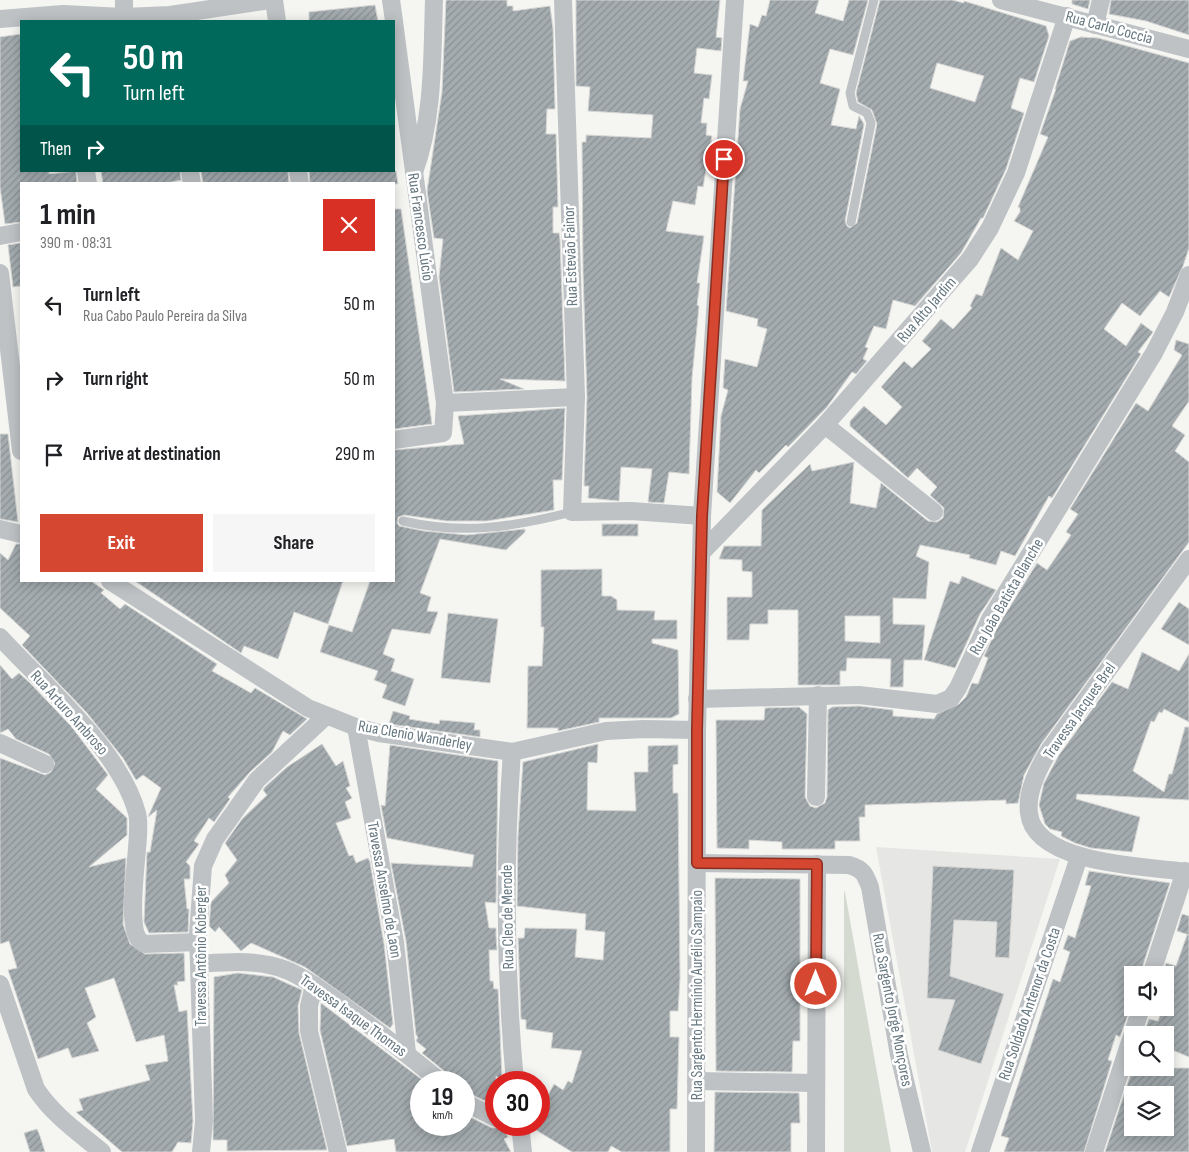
<!DOCTYPE html>
<meta charset="utf-8">
<style>
:root{--surface:#fff;--page:#f6f6f6;--text:#202124;--muted:#757577;--accent:#d64731}
body{margin:0;font-family:"Sofia Sans Condensed",sans-serif;background:var(--page);color:var(--text);height:100vh;display:flex;flex-direction:column;font-size:19px;white-space:nowrap}
*{box-sizing:border-box;margin:0}
p{font-size:16px;color:var(--muted)}
.icon{flex:none;width:28px;height:28px;fill:none;stroke:currentColor;stroke-width:2;stroke-linecap:round;stroke-linejoin:round}
.map{position:relative;flex:1;overflow:hidden}
.panel{position:absolute;left:20px;top:182px;width:375px;height:400px;display:flex;flex-direction:column;background:var(--surface);border-radius:0px;box-shadow:0 2px 12px #0003}
.panel>*{flex:none}
.banner{position:absolute;left:20px;top:20px;width:375px;height:152px;border-radius:0px;box-shadow:0 2px 12px #0003;background:#00695c;color:#fff;overflow:hidden}
.buttons{position:absolute;left:1124px;top:966px;display:grid;gap:10px}
.buttons a{display:grid;place-items:center;width:50px;height:50px;border-radius:0px;background:var(--surface);box-shadow:0 2px 12px #0003;font-size:25px}
.speed{position:absolute;left:410px;top:1071px;display:flex;gap:10px;font-size:25px;font-weight:700;text-align:center}
.speed>*{display:grid;place-content:center;width:65px;height:65px;border-radius:50%;background:var(--surface);box-shadow:0 2px 12px #0003;line-height:1}
.speed small{font-size:12px;font-weight:400}
.speed .limit{border:8px solid #d22;background:#fff;color:#111}
.pin{position:absolute;display:grid;place-items:center;width:42px;height:42px;color:#fff;margin:-21px;border:2px solid #fff;border-radius:50%;box-shadow:0 1px 5px #0007}
.me{position:absolute;width:55px;margin:-28px;rotate:0deg;stroke-linejoin:round;filter:drop-shadow(0 0 4px #0008)}
.turn{display:flex;align-items:center;gap:18px;height:105px;padding:0 20px;font-size:22px}
.turn .icon{width:65px;height:65px;stroke-width:2.5}
.turn b{display:block;font-size:35px;line-height:42px}
.then{display:flex;align-items:center;height:48px;padding:0 20px;background:#0003;gap:10px;font-size:19px}
.round{display:grid;place-items:center;flex:none;width:52px;height:52px;border-radius:0px;background:var(--page)}
.overview{display:flex;align-items:center;justify-content:space-between;height:85px;padding:0 20px}
h1{font-size:30px;font-weight:700;line-height:38px}
.button{display:flex;gap:10px;margin-top:auto;padding:10px 20px}
.button a{flex:1;height:58px;border-radius:0px;background:var(--accent);color:#fff;font-size:20px;font-weight:700;line-height:58px;text-align:center}
.button a+a{background:var(--page);color:var(--text)}
ul{padding:0;list-style:none}
li{display:flex;align-items:center;gap:15px;height:75px;padding:0 20px}
li div{flex:1}
li b{display:block;font-size:19px}
li em{font-style:normal}
.map>svg:first-child{display:block}
</style>
<div class="map">
<svg width="1189" height="1152" viewBox="0 0 1189 1152">
<defs>
<pattern id="building-hatch" width="6" height="6" patternUnits="userSpaceOnUse" patternTransform="scale(1.25)"><rect width="6" height="6" fill="#a4acb0"/><path d="M-1 1l2-2M0 6l6-6M5 7l2-2" fill="none" stroke="#899194"/></pattern>
</defs>
<rect width="100%" height="100%" fill="#f5f5f2"/>
<path fill="#e6e6e5" d="M876 847 1060 859 965 1152H932Z"/>
<path fill="#d5dad1" d="M844 891 845 892 891 1152H844Z"/>
<g fill="url(#building-hatch)" stroke="#d6d6d4" fill-rule="evenodd">
<path d="M446 0H507V6H513V11L550 6 553 28 555 109H547L546 134H556L558 207H553V233H559L560 239 565 381 500 379 524 389 454 392 439 277 443 239 434 238 427 191 442 92Z"/>
<path d="M576 0H720L716 37 722 38 721 51 697 48 694 73 712 75 709 99 704 98 701 123H707L706 135 712 136 703 187 698 186 695 205 673 201 666 231 704 236 697 283H700L697 305 699 306 692 378 689 474 669 472 664 503 648 502 652 469 621 467 619 501 588 498 589 486H584L587 397 583 272 582 142H586V135L651 138 653 115 588 111 590 87 576 86Z"/>
<path d="M770 0H819L815 13 843 21 849 0H868L853 55 830 49 820 83 840 89 831 125 856 129 859 116 864 124 845 221 847 226 850 228 857 223 877 124 872 110 858 102 856 93 880 0H952L964 3V1L1046 26 1049 36 1034 82 1020 78 1011 108 1024 113 1006 169 983 218H981L961 253 915 306 893 300 886 329 874 326 865 347 868 348 863 359 867 361 856 374 852 372 827 407 788 447 786 445 759 473 756 470 730 503 717 492 721 416 728 390 723 388 725 359 757 367 767 329 757 326 758 319 726 311 740 109 748 81H743L750 24 758 27 762 15 766 16ZM937 63 984 76 975 102 930 88Z"/>
<path d="M1072 0H1090L1088 9 1072 4Z"/>
<path d="M1111 0H1189V35L1146 21 1109 14Z"/>
<path d="M375 5 378 21H309V12Z"/>
<path d="M21 34V171H49V174L76 171 77 184H21V222L5 224 0 187V37Z"/>
<path d="M1081 37 1098 38 1189 63V248L1183 266 1169 297 1160 291 1140 316 1122 303 1104 329 1126 346 1141 323 1153 332 1138 352 1141 354 1052 498 1049 496 1015 556 1001 551 996 565 969 558 970 555 920 545 916 556 929 562 926 599 893 598V624L925 625 922 660H904L903 687H890L891 659 847 658 846 671H840V685H798V610H768V624H750L749 640H727V597H752V572L742 571V560L719 559 724 546H761L762 510 810 464 812 471 854 462 850 503 876 508 881 483 928 521 937 522 943 518 944 508 930 495 937 487 917 468 908 478 850 426V421L864 406 886 425 902 407 881 387 904 361 912 368 931 349 922 341 941 319 953 329 972 308 970 306 976 294 982 296 1001 248 1018 260 1033 231 1014 221 1020 212V208L1018 207 1048 137 1040 134 1056 89H1055L1070 41ZM845 616H880V643L845 641Z"/>
<path d="M101 171H180L181 180 162 184H103Z"/>
<path d="M201 171H288L289 184H203Z"/>
<path d="M309 171H396L398 184H310Z"/>
<path d="M394 209H401L432 424 394 429Z"/>
<path d="M21 243V286L13 287 8 245Z"/>
<path d="M1176 340 1189 344V401L1172 426 1185 435 1175 451 1189 462V542L1041 744 1024 775 1018 803 1006 804V800L865 805V817H859L860 841H835V849H782V842L749 840V849L717 848 716 720H764L765 708 799 707 807 714 805 797 810 806 816 808 825 803 827 797 828 710 832 707 859 706 893 710V716L934 719 937 714 959 704 966 697 972 683 978 684 988 658 984 656 999 624 1037 563 1047 570 1071 535 1066 532 1078 514 1070 509 1136 403 1148 411 1182 355 1174 350Z"/>
<path d="M565 408 562 480H553L554 510 487 521H447L404 515 398 517 397 523 399 526 424 531 467 535 525 529V532L506 550 440 539 420 593 431 597 427 611 438 612 430 634 392 629 383 654 395 659 391 671 414 679 405 706 382 698 387 685 374 680 378 671 320 652 329 625 352 632 370 581H394V450L464 444 458 416Z"/>
<path d="M0 434H8L18 522 0 519Z"/>
<rect x="602" y="524" width="36" height="12"/>
<path d="M16 544H21V581H91L104 590 101 593 120 609 125 604 217 664 212 671 251 693 255 688 307 719 290 735 283 731 272 752 250 772 228 797 230 799 214 822 209 818 194 841 199 844 186 862 190 866V879H184L187 909H189L188 932 149 933 144 922 147 852H150L157 810 148 817 161 788 143 775 136 780 123 758 87 713 22 645 30 636 0 608V553L8 560Z"/>
<path d="M602 569V596H611L617 600V610L655 611 654 620H677V639H652V643L678 650 679 714 671 718H599V722L558 731V728H527L528 666H542L544 627H541V570Z"/>
<path d="M962 576 996 590 980 614 955 668 924 660 950 581 959 584Z"/>
<path d="M135 581H343L328 624 294 612 278 659 244 646 241 653Z"/>
<path d="M1179 602 1189 609V645L1161 629Z"/>
<path d="M448 613 498 619 490 683 441 678Z"/>
<path d="M1142 652 1179 671 1189 654V722L1164 709 1162 713 1159 712 1154 722 1151 721 1133 771 1164 792 1169 774H1172L1185 727H1189V800L1077 794 1076 799 1140 817 1132 852 1091 848 1075 843 1061 836 1062 832 1050 829 1045 824 1039 805 1044 783 1059 755 1112 682 1128 689Z"/>
<path d="M0 665 12 679 19 673 30 683 71 726 108 775 96 789 127 818V835L89 867 126 858 123 924 130 944 145 954 184 953 185 981 177 982 178 985H174L179 1012 187 1010 193 1121 191 1143 178 1142 172 1152H122L76 1112 83 1110 79 1099 150 1080 145 1065 168 1061 164 1035 136 1042 114 978 85 988 96 1017 87 1023 99 1051 72 1058 68 1048 38 1059 8 970 17 968 9 941 0 944V758L45 775 51 772 55 763 49 754 16 739 8 729 0 733Z"/>
<path d="M393 711 410 716 409 719 439 724 440 720 475 723 474 730H480V737L389 724Z"/>
<path d="M322 744 336 766 343 761 350 786 346 788 352 798 345 802 351 818 336 823 349 856 353 855 356 863 368 858 370 862 384 944 393 1024 390 1028 305 967 251 943 241 951 219 927 215 932 209 926 211 902 229 883 225 875 237 860 225 843 242 819 267 795 263 790 265 787 287 767Z"/>
<path d="M598 744 597 763 588 762 587 810 636 811 634 772H648V746L678 745V764L673 765V793H678L680 978 678 1011H670V1037H679L677 1109H670V1152H622L611 1146 608 1152H572L531 1127 532 1125H539V1113L554 1084 563 1090 568 1081 572 1083 582 1051 551 1048 553 1033 526 1029V1020L521 1019 518 938H524L525 928 577 929 575 957 603 960 605 932 585 930 586 914 517 906 518 835 523 762Z"/>
<path d="M390 745 498 761 496 903 485 902 489 928H496V936L497 950H489L490 981H493L494 989H498L500 1031 502 1080 496 1076V1106L464 1091V1082H454L448 1074 422 1053 426 1049 416 1041 418 1037 416 1035 406 941 391 863 472 867 474 855 387 838 381 805 385 806Z"/>
<path d="M933 866 1014 870 1009 958 995 957 997 922 954 920 950 976 1004 994 981 1064 938 1050 955 1000 927 998Z"/>
<path d="M1089 871 1170 883 1142 968 1138 967 1135 975H1132V986L1124 1011 1129 1012 1120 1037 1116 1035 1108 1060 1112 1061 1084 1152H1004L1009 1138 1001 1136 1053 979 1060 982 1070 952 1063 949 1068 935 1075 938 1091 886 1085 885Z"/>
<path d="M715 878 800 879V1041H793L792 1072 716 1071Z"/>
<path d="M1182 914 1189 916V935L1177 931Z"/>
<path d="M1187 935H1189V1057L1165 1047V1035H1143L1149 1019 1158 1021 1163 1008H1165V975H1162L1166 963 1176 966Z"/>
<path d="M238 973 273 977 302 990 298 1006 299 1033 327 1150 227 1151V1140H213L214 977Z"/>
<path d="M321 1003 425 1082H421V1125H464V1114L492 1128 502 1127 508 1137 504 1139 511 1152H396L394 1139 347 1146 320 1030Z"/>
<path d="M1142 1068H1189V1152H1105L1132 1070 1140 1073ZM1132 1095H1165V1128H1132Z"/>
<path d="M715 1092 799 1093 800 1123H791V1152H714Z"/>
<path d="M37 1129 40 1136 45 1152H30L24 1133Z"/>
</g>
<g fill="none" stroke-linecap="round" stroke-linejoin="round">
<g stroke="#bec2c5" stroke-width="9">
<path d="M851 222 871 123 867 113 853 106 850 93 874 0"/>
<path d="M403 521C462 535 514 527 572 512"/>
</g>
<g stroke="#bec2c5" stroke-width="18">
<path d="M124 0V17"/>
<path d="M274 0 277 21"/>
<path d="M391 0 394 21"/>
<path d="M563 0 576 397 572 512 631 511 702 516"/>
<path d="M1001 0 1189 49"/>
<path d="M0 19 63 14 124 17 170 15 270 0"/>
<path d="M394 22 445 403 443 433 394 440"/>
<path d="M1095 25 1101 0"/>
<path d="M86 171 88 184"/>
<path d="M190 171 192 184"/>
<path d="M298 171 300 184"/>
<path d="M414 172C434 118 432 57 434 0"/>
<path d="M0 236 21 232"/>
<path d="M0 273 21 451"/>
<path d="M445 403 576 397"/>
<path d="M825 425 934 512"/>
<path d="M0 529 21 534"/>
<path d="M703 551 825 425 970 259 990 228 1016 173 1067 16"/>
<path d="M1189 559 1050 749C1039 767 1026 791 1029 813 1034 865 1151 867 1189 872"/>
<path d="M110 581 308 708 356 727 379 733 512 752 606 731 644 729 697 730"/>
<path d="M0 637C44 685 120 750 137 813 144 837 119 936 145 944L198 942"/>
<path d="M697 699 859 695 937 704 951 698 958 688 990 619 1154 353 1175 312 1189 275"/>
<path d="M356 727 395 942 407 1053"/>
<path d="M0 743 45 764"/>
<path d="M512 752C504 862 505 973 515 1082"/>
<path d="M816 797 818 695"/>
<path d="M697 863 849 865C863 869 865 874 870 887L899 1055 922 1152"/>
<path d="M199 964C228 962 258 959 286 970 305 977 321 991 338 1002 374 1028 407 1054 441 1082"/>
<path d="M1151 975 1185 871"/>
<path d="M0 984 36 1089C53 1115 78 1132 102 1152"/>
<path d="M314 985 309 1006V1031L338 1152"/>
<path d="M696 1081 816 1083"/>
<path d="M464 1102 496 1118"/>
<path d="M520 1125 523 1152"/>
<path d="M201 1152 204 1121 198 934 203 866 215 839 257 780 326 716"/>
<path d="M696 1152 697 730 702 516 735 0"/>
<path d="M816 1152 817 864"/>
<path d="M980 1152 1079 857"/>
<path d="M1094 1152 1141 1008"/>
</g>
</g>
<g fill="none" stroke-linecap="round" stroke-linejoin="round">
<defs>
<path id="route" d="M724 159 702 516 697 730V863L817 864 816 984"/>
</defs>
<use href="#route" stroke="#8b2e20" stroke-width="12"/>
<use href="#route" stroke="#d64731" stroke-width="9"/>
</g>
<g text-anchor="middle" dominant-baseline="central" stroke-width="5" stroke-linejoin="round" paint-order="stroke">
<g font-size="16" fill="#667780" stroke="#fff">
<text transform="translate(1109 28) rotate(15)">Rua Carlo Coccia</text>
<text transform="translate(420 227) rotate(82)">Rua Francesco Lúcio</text>
<text transform="translate(571 256) rotate(-92)">Rua Estevão Fainor</text>
<text transform="translate(927 310) rotate(-49)">Rua Alto Jardim</text>
<text transform="translate(1007 597) rotate(-60)">Rua João Batista Blanche</text>
<text transform="translate(1080 711) rotate(-55)">Travessa Jacques Brel</text>
<text transform="translate(69 713) rotate(48)">Rua Arturo Ambroso</text>
<text transform="translate(415 736) rotate(10)">Rua Clenio Wanderley</text>
<text transform="translate(384 890) rotate(80)">Travessa Anselmo de Laon</text>
<text transform="translate(508 917) rotate(-91)">Rua Cleo de Merode</text>
<text transform="translate(201 956) rotate(-90)">Travessa Antônio Koberger</text>
<text transform="translate(697 995) rotate(-90)">Rua Sargento Hermínio Aurélio Sampaio</text>
<text transform="translate(1030 1004) rotate(-71)">Rua Soldado Antenor da Costa</text>
<text transform="translate(892 1010) rotate(79)">Rua Sargento Jorge Monçores</text>
<text transform="translate(353 1016) rotate(36)">Travessa Isaque Thomas</text>
</g>
</g>
</svg>
<div class="buttons">
<a><svg class="icon" aria-label="sound" viewBox="0 0 24 24"><path d="M4 9h4l5-4v14l-5-4H4zM17 9q2 3 0 6"/></svg></a>
<a><svg class="icon" aria-label="search" viewBox="0 0 24 24"><circle cx="10" cy="10" r="6"/><path d="M15 15l6 6"/></svg></a>
<a><svg class="icon" aria-label="layers" viewBox="0 0 24 24"><path d="M12 4l9 5-9 5-9-5zM3 14l9 5 9-5"/></svg></a>
</div>
<div class="speed"><div>19<small>km/h</small></div><div class="limit">30</div></div>
<div class="pin" style="left:724px;top:159px;background:#d93025"><svg class="icon" aria-label="arrive" viewBox="0 0 24 24"><path d="M6 21V4h12l-3 4 3 4H6"/></svg></div>
<svg class="me" style="left:816px;top:984px" viewBox="-20 -20 40 40"><circle r="17" fill="#d64731" stroke="#fff" stroke-width="3"/><path d="M0-11L8 9 0 5-8 9z" fill="#fff"/></svg>
<div class="banner">
<div class="turn"><svg class="icon" aria-label="left" viewBox="0 0 24 24"><path d="M17 20v-9H6M10 6l-5 5 5 5"/></svg><div><b>50 m</b>Turn left</div></div>
<div class="then">Then<svg class="icon" aria-label="right" viewBox="0 0 24 24"><path d="M7 20v-9h11M14 6l5 5-5 5"/></svg></div>
</div>
<section class="panel">
<div class="overview"><div><h1>1 min</h1><p>390 m · 08:31</p></div><a class="round" style="background:#d93025;color:#fff"><svg class="icon" aria-label="close" viewBox="0 0 24 24"><path d="M6 6l12 12M18 6L6 18"/></svg></a></div>
<ul>
<li><svg class="icon" aria-label="left" viewBox="0 0 24 24"><path d="M17 20v-9H6M10 6l-5 5 5 5"/></svg><div><b>Turn left</b><p>Rua Cabo Paulo Pereira da Silva</p></div><em>50 m</em></li>
<li><svg class="icon" aria-label="right" viewBox="0 0 24 24"><path d="M7 20v-9h11M14 6l5 5-5 5"/></svg><div><b>Turn right</b></div><em>50 m</em></li>
<li><svg class="icon" aria-label="arrive" viewBox="0 0 24 24"><path d="M6 21V4h12l-3 4 3 4H6"/></svg><div><b>Arrive at destination</b></div><em>290 m</em></li>
</ul>
<div class="button"><a>Exit</a><a>Share</a></div>
</section>
</div>
